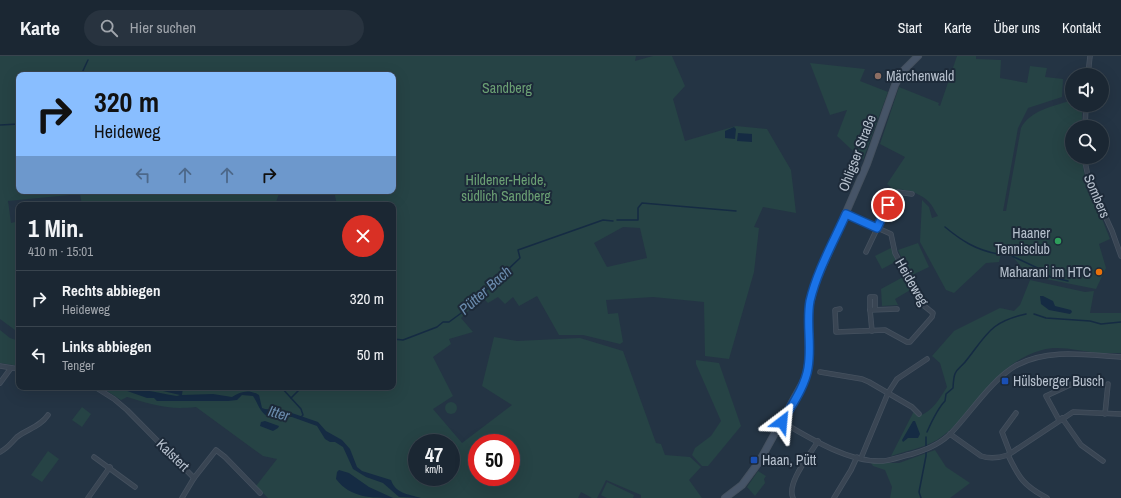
<!DOCTYPE html>
<html lang="de">
<meta charset="utf-8">
<style>
:root{--surface:#1b2733;--page:#28333f;--text:#f1f3f6;--muted:#a0a5ac;--line:#39444e}
body{margin:0;font-family:"Archivo Narrow",sans-serif;background:var(--page);color:var(--text);height:100vh;display:flex;flex-direction:column;font-size:15px;white-space:nowrap}
*{box-sizing:border-box;margin:0}
p{font-size:13px;color:var(--muted)}
.icon{flex:none;width:22px;height:22px;fill:none;stroke:currentColor;stroke-width:2;stroke-linecap:round;stroke-linejoin:round}
.map{position:relative;flex:1;overflow:hidden}
.drawer{position:absolute;left:16px;top:146px;width:380px;height:188px;display:flex;flex-direction:column;background:var(--surface);border-radius:8px;box-shadow:0 4px 16px #0002,0 0 0 1px var(--line)}
.drawer>*{flex:none}
.guide{position:absolute;left:16px;top:16px;width:380px;height:122px;border-radius:8px;box-shadow:0 4px 16px #0002,0 0 0 1px var(--line);background:#89beff;color:#111;overflow:hidden}
.controls{position:absolute;left:1065px;top:12px;display:grid;gap:8px}
.controls a{display:grid;place-items:center;width:44px;height:44px;border-radius:50%;background:var(--surface);box-shadow:0 4px 16px #0002,0 0 0 1px var(--line);font-size:20px}
.speed{position:absolute;left:408px;top:378px;display:flex;gap:8px;font-size:20px;font-weight:700;text-align:center}
.speed>*{display:grid;place-content:center;width:52px;height:52px;border-radius:50%;background:var(--surface);box-shadow:0 4px 16px #0002,0 0 0 1px var(--line);line-height:1}
.speed small{font-size:10px;font-weight:400}
.speed .limit{border:6px solid #d22;background:#fff;color:#111}
.pin{position:absolute;display:grid;place-items:center;width:34px;height:34px;color:#fff;margin:-17px;border:2px solid #fff;border-radius:50%;box-shadow:0 1px 4px #0007}
.me{position:absolute;width:44px;margin:-22px;rotate:29deg;stroke-linejoin:round;filter:drop-shadow(0 0 3px #0008)}
.turn{display:flex;align-items:center;gap:14px;height:84px;padding:0 12px;font-size:18px}
.turn .icon{width:52px;height:52px;stroke-width:2.5}
.turn b{display:block;font-size:28px;line-height:34px}
.lanes{display:flex;align-items:center;height:38px;padding:0 12px;background:#0003;justify-content:center;gap:20px;direction:ltr}
.lanes .off{opacity:.35}
.round{display:grid;place-items:center;flex:none;width:42px;height:42px;border-radius:21px;background:var(--page)}
.overview{display:flex;align-items:center;justify-content:space-between;height:68px;padding:0 12px}
h1{font-size:24px;font-weight:700;line-height:30px}
ul{padding:0;list-style:none}
li{display:flex;align-items:center;gap:12px;height:56px;padding:0 12px;border-top:1px solid var(--line)}
li div{flex:1}
li b{display:block;font-size:15px}
li em{font-style:normal}
header{display:flex;align-items:center;gap:24px;box-sizing:border-box;height:56px;padding:0 20px;background:var(--surface);border-bottom:1px solid var(--line)}
header strong{font-size:19px}
nav{display:flex;gap:22px;margin-inline-start:auto;font-size:14px}
.search{width:280px;height:36px;background:var(--page);display:flex;align-items:center;gap:10px;box-sizing:border-box;padding:0 14px;border-radius:22px;color:var(--muted);font-size:15px}
.map>svg:first-child{display:block}
</style>
<header>
<strong>Karte</strong>
<div class="search"><svg class="icon" aria-label="search" viewBox="0 0 24 24"><circle cx="10" cy="10" r="6"/><path d="M15 15l6 6"/></svg>Hier suchen</div>
<nav><a>Start</a><a>Karte</a><a>Über uns</a><a>Kontakt</a></nav>
</header>
<div class="map">
<svg width="1121" height="442" viewBox="0 0 1121 442">
<rect width="100%" height="100%" fill="#243444"/>
<g fill="#264345" fill-rule="evenodd">
<path d="M0 0H636L635 5 653 0H672L685 30 673 43 685 85 736 70 767 73 791 114 796 157 763 151 754 171 759 172 754 216 729 303 705 300 704 246 653 241 606 244 608 258 618 257 623 286 620 288 583 279H559L537 240 519 250 513 241 505 248 498 241 488 247 482 241 461 262 473 276 449 283 451 288 433 301 453 340 433 353 462 387 512 349 482 330 494 281 517 285 580 282 623 295 656 387 661 388 665 399 690 401 701 411 689 424 702 442H641V439L606 424 597 442H592L581 436 578 442H268L256 430 277 403 263 400 196 351C167 354 154 349 127 341L121 344 101 331H393V149H337L334 135H393V19H19V135H280L275 149H82L80 138 8 145 11 167 15 166 19 195V277L0 263ZM623 171 640 172 647 202 607 211 594 187ZM417 387H451V421H417ZM477 387H511V421H477Z"/>
<path d="M957 0H976V3L1001 4 1000 22 1027 27 1030 10 1047 12 1045 21 1063 23 1062 41 1028 52 1018 72 1003 155H1006L1021 72C1030 54 1055 50 1072 44V49L1082 50V71H1072V101H1082L1084 117 1110 183 1099 188 1106 212 1096 233 1031 220 1023 213 1013 201 1001 198 999 206 986 207 954 237 946 234 920 186 922 144 929 151 932 162 938 160C935 156 933 150 929 146 921 138 906 132 894 134L887 128 905 101 880 88 899 31 939 47 938 49 940 50Z"/>
<path d="M810 7 865 13 860 25 888 36 863 104 837 80 847 54 830 59Z"/>
<path d="M918 187 929 211 910 220 898 194Z"/>
<path d="M891 192 897 205 882 213 875 200Z"/>
<path d="M905 220 912 233 895 243 898 249 882 250 881 233Z"/>
<path d="M1030 224 1085 236 1094 235 1090 257H1121V297C1113 297 1105 297 1097 297 1079 295 1059 289 1042 294 991 308 976 359 937 384 923 392 906 395 891 400L914 355 919 360C932 356 940 342 947 331L940 307 932 300 954 275 1000 252 1014 255 1020 249Z"/>
<path d="M0 274 10 282 19 285V310L0 307Z"/>
<path d="M696 304 719 307 741 370 708 410H702L692 399 695 392 711 380 721 365 696 308Z"/>
<circle cx="451" cy="352" r="6"/>
<path d="M82 351 91 358 82 371 72 364Z"/>
<path d="M935 394 946 411 970 427 950 442H890L892 431 885 414 873 410 871 407H899Z"/>
<path d="M48 395 59 403 42 426 31 419Z"/>
<path d="M758 415 766 420 764 423 765 427 755 440 747 431Z"/>
<path d="M607 426 634 439 633 442H607L601 439Z"/>
</g>
<g fill="#152b43">
<path d="M734 71 736 73 735 83 725 82V75Z"/>
<path d="M738 77 752 78V86L737 85Z"/>
<path d="M529 130H531L540 138 544 137 548 143 544 149 531 144Z"/>
<path d="M1040 240H1043L1053 245 1055 250 1071 254 1072 256 1070 258 1049 254 1041 248Z"/>
<path d="M116 331C137 331 156 337 177 340L180 339 146 331H183L182 339 213 338 232 341C241 335 249 333 259 339L262 352 265 353 286 355 318 366 326 375 342 384 350 393 357 411 362 415 391 424C396 438 408 438 421 442L399 441 383 427 366 421 353 413 343 391 335 386H330L325 383 317 370 292 361 267 360C259 355 258 347 253 340L242 339 237 344 228 345H157L154 342H147Z"/>
<path d="M265 365 279 370 278 372 273 375 260 370 261 366Z"/>
<path d="M913 365H915L920 378 918 382H908L903 386 902 384Z"/>
<path d="M339 414 349 417 369 431 393 442C372 442 350 442 336 423L337 416Z"/>
</g>
<g fill="none" stroke-linecap="round" stroke-linejoin="round">
<g stroke="#152b43" stroke-width="1.5">
<path d="M81 19 88 4"/>
<path d="M0 69 19 68"/>
<path d="M617 164H638V152L642 147 736 155"/>
<path d="M945 171C962 185 976 194 998 198"/>
<path d="M1012 200 1046 216 1050 221 1068 225"/>
<path d="M1034 258 1046 262 1090 265 1101 268 1121 266"/>
<path d="M393 283 403 284 437 271 443 266H449L464 255 520 202 518 194 603 164 613 165"/>
<path d="M281 331 291 342"/>
<path d="M301 361 303 359 301 353 291 342 302 331"/>
<path d="M927 376C931 367 938 352 945 345L946 338 953 332C954 309 958 317 969 301 988 276 993 265 1026 258"/>
<path d="M921 442 919 436 926 400V381"/>
</g>
<defs>
<g id="street">
<path d="M1088 19 1090 0"/>
<path d="M1085 71 1086 49"/>
<path d="M1084 101 1089 125 1112 175 1121 200"/>
<path d="M866 196 894 137 897 136 912 138"/>
<path d="M840 253 835 254 836 276 885 274 907 286H910L932 261 933 257 923 249 895 197 891 178 846 158"/>
<path d="M870 254V241H875V253"/>
<path d="M872 275 870 254 897 253"/>
<path d="M0 310 19 313"/>
<path d="M820 316 862 323 869 326 912 351 919 358"/>
<path d="M0 327 11 312"/>
<path d="M95 331 114 343 127 354 194 422"/>
<path d="M1105 358 1108 328"/>
<path d="M1062 362 1081 389 1103 405"/>
<path d="M1059 364 1046 340 1072 328"/>
<path d="M782 366C809 382 850 407 883 405 892 404 903 400 912 398 926 394 942 387 952 376 971 356 992 323 1017 309 1049 292 1087 299 1121 301"/>
<path d="M950 378 981 400C990 403 999 402 1008 399L1073 356 1121 358"/>
<path d="M0 396C8 392 11 387 17 381 27 373 40 371 48 359"/>
<path d="M1010 397 1002 376 1016 357"/>
<path d="M1008 399C1019 422 1024 430 1047 442"/>
<path d="M94 401 135 431"/>
<path d="M861 402 888 337 897 323 927 303"/>
<path d="M88 442 110 411"/>
<path d="M182 442 194 422 216 394 225 401 260 437"/>
<path d="M793 442C786 427 810 399 818 385"/>
<path d="M834 442 851 414 857 401"/>
</g>
<path id="secondary" d="M725 442 742 429 759 406 806 321 809 301 808 256 815 228 867 108 895 29 901 17 918 0"/>
</defs>
<use href="#street" stroke="#45515f" stroke-width="5.5"/>
<use href="#secondary" stroke="#45515f" stroke-width="8"/>
<use href="#street" stroke="#394553" stroke-width="4"/>
<use href="#secondary" stroke="#465467" stroke-width="6"/>
</g>
<g fill="none" stroke-linecap="round" stroke-linejoin="round">
<defs>
<path id="route" d="M782 366C791 350 805 331 808 312 812 289 806 267 810 245 817 215 834 185 846 158L877 172 888 149"/>
</defs>
<use href="#route" stroke="#114b97" stroke-width="10"/>
<use href="#route" stroke="#1a73e8" stroke-width="7"/>
</g>
<circle fill="#8d6e63" stroke="#1d2a39" stroke-width="1.5" cx="878" cy="20" r="4"/>
<circle fill="#2e9e5b" stroke="#1d2a39" stroke-width="1.5" cx="1058" cy="185" r="4"/>
<circle fill="#e8710a" stroke="#1d2a39" stroke-width="1.5" cx="1099" cy="216" r="4"/>
<g fill="#1a4fb4" stroke="#1d2a39" stroke-width="1.5">
<rect x="1001" y="321" width="8" height="8" rx="2"/>
<rect x="750" y="400" width="8" height="8" rx="2"/>
</g>
<g text-anchor="middle" dominant-baseline="central" stroke-width="4" stroke-linejoin="round" paint-order="stroke">
<g font-size="14" fill="#b6c0cd" stroke="#1d2a39" text-anchor="start">
<text x="886" y="20">Märchenwald</text>
<text x="1050" y="177" text-anchor="end">Haaner<tspan x="1050" dy="16">Tennisclub</tspan></text>
<text x="1091" y="216" text-anchor="end">Maharani im HTC</text>
<text x="1013" y="325">Hülsberger Busch</text>
<text x="762" y="404">Haan, Pütt</text>
</g>
<g font-size="14" fill="#6ba074" stroke="#1d2a39">
<text x="507" y="32">Sandberg</text>
<text x="506" y="124">Hildener-Heide,<tspan x="506" dy="16">südlich Sandberg</tspan></text>
</g>
<g font-size="14" fill="#b6c0cd" stroke="#1d2a39">
<text transform="translate(857 97) rotate(-69)">Ohligser Straße</text>
<text transform="translate(1097 140) rotate(67)">Sombers</text>
<text transform="translate(912 226) rotate(60)">Heideweg</text>
<text transform="translate(173 399) rotate(44)">Kalstert</text>
</g>
<g font-size="15" font-style="italic" fill="#6c8daf" stroke="#1d2a39">
<text transform="translate(485 234) rotate(-42)">Pütter Bach</text>
<text transform="translate(279 357) rotate(16)">Itter</text>
</g>
</g>
</svg>
<div class="controls">
<a><svg class="icon" aria-label="sound" viewBox="0 0 24 24"><path d="M4 9h4l5-4v14l-5-4H4zM17 9q2 3 0 6"/></svg></a>
<a><svg class="icon" aria-label="search" viewBox="0 0 24 24"><circle cx="10" cy="10" r="6"/><path d="M15 15l6 6"/></svg></a>
</div>
<div class="speed"><div>47<small>km/h</small></div><div class="limit">50</div></div>
<div class="pin" style="left:888px;top:149px;background:#d93025"><svg class="icon" aria-label="arrive" viewBox="0 0 24 24"><path d="M6 21V4h12l-3 4 3 4H6"/></svg></div>
<svg class="me" style="left:782px;top:366px" viewBox="-20 -20 40 40"><path d="M0-17L14 15 0 8-14 15z" fill="#1a73e8" stroke="#fff" stroke-width="4"/></svg>
<div class="guide">
<div class="turn"><svg class="icon" aria-label="right" viewBox="0 0 24 24"><path d="M7 20v-9h11M14 6l5 5-5 5"/></svg><div><b>320 m</b>Heideweg</div></div>
<div class="lanes"><svg class="icon off" aria-label="left" viewBox="0 0 24 24"><path d="M17 20v-9H6M10 6l-5 5 5 5"/></svg><svg class="icon off" aria-label="ahead" viewBox="0 0 24 24"><path d="M12 20V5M6 11l6-6 6 6"/></svg><svg class="icon off" aria-label="ahead" viewBox="0 0 24 24"><path d="M12 20V5M6 11l6-6 6 6"/></svg><svg class="icon" aria-label="right" viewBox="0 0 24 24"><path d="M7 20v-9h11M14 6l5 5-5 5"/></svg></div>
</div>
<section class="drawer">
<div class="overview"><div><h1>1 Min.</h1><p>410 m · 15:01</p></div><a class="round" style="background:#d93025;color:#fff"><svg class="icon" aria-label="close" viewBox="0 0 24 24"><path d="M6 6l12 12M18 6L6 18"/></svg></a></div>
<ul>
<li><svg class="icon" aria-label="right" viewBox="0 0 24 24"><path d="M7 20v-9h11M14 6l5 5-5 5"/></svg><div><b>Rechts abbiegen</b><p>Heideweg</p></div><em>320 m</em></li>
<li><svg class="icon" aria-label="left" viewBox="0 0 24 24"><path d="M17 20v-9H6M10 6l-5 5 5 5"/></svg><div><b>Links abbiegen</b><p>Tenger</p></div><em>50 m</em></li>
</ul>
</section>
</div>
